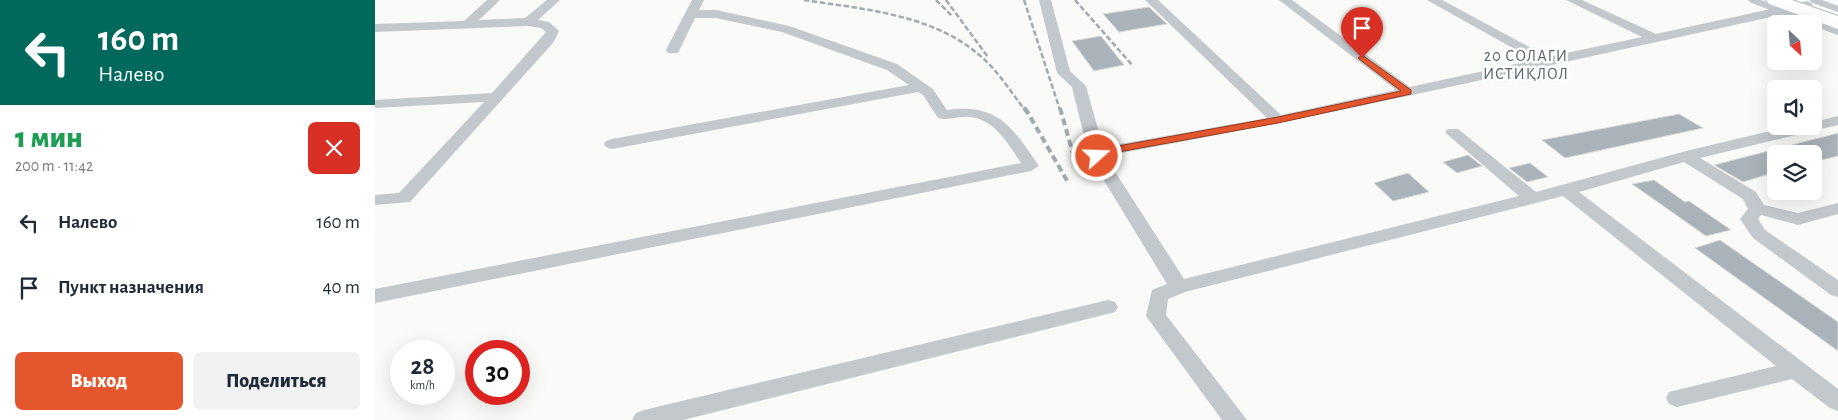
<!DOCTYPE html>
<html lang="ru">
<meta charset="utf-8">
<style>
:root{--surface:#fff;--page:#f2f2f3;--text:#1f2937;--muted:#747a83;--accent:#e4572e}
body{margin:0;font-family:"Alegreya Sans",sans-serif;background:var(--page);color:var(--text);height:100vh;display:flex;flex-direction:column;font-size:19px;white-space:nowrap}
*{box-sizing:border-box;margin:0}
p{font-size:16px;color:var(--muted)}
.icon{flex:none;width:28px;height:28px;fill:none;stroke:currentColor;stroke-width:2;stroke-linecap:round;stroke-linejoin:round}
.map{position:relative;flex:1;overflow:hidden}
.panel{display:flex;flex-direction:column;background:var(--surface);width:375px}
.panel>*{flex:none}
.guide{background:#00695c;color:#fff;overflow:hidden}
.needle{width:32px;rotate:154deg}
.tools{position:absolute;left:1392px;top:15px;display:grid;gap:10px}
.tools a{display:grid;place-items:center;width:55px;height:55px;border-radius:8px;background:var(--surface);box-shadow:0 5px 20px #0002;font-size:25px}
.speed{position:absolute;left:15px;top:340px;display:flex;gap:10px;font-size:25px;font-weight:700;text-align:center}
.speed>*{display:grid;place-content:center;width:65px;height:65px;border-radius:50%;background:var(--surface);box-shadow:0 5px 20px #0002;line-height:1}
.speed small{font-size:12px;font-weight:400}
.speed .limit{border:8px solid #d22;background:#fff;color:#111}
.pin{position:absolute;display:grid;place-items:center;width:42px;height:42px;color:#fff;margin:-51px -21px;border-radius:50% 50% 50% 0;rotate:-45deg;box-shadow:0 0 5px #0007}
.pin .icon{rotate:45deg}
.me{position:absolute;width:55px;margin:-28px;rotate:70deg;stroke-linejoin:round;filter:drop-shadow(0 0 4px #0008)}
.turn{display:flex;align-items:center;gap:18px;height:105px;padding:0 15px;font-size:22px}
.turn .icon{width:65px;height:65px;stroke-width:2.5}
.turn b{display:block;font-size:35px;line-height:42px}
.round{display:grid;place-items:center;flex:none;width:52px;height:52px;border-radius:8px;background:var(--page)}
.head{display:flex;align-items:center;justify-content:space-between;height:85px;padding:0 15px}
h1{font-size:30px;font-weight:800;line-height:38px;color:#1e9e55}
.action{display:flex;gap:10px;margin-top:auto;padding:10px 15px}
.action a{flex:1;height:58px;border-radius:8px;background:var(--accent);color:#fff;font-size:20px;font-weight:800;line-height:58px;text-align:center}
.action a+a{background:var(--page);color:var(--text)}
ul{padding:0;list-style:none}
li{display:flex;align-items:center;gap:15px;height:65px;padding:0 15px}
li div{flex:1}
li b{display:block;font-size:19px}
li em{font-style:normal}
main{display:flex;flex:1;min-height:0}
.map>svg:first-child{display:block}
</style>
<main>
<section class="panel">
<div class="guide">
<div class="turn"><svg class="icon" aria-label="left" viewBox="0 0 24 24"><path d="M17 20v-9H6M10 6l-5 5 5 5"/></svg><div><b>160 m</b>Налево</div></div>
</div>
<div class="head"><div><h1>1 мин</h1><p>200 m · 11:42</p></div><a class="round" style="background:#d93025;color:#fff"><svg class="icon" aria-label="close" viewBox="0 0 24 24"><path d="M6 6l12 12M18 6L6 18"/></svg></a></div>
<ul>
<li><svg class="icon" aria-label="left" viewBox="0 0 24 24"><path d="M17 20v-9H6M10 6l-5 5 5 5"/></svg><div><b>Налево</b></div><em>160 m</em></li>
<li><svg class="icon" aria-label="arrive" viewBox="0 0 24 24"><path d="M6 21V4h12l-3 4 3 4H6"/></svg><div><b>Пункт назначения</b></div><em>40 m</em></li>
</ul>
<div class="action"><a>Выход</a><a>Поделиться</a></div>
</section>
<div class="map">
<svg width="1463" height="420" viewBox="0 0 1463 420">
<rect width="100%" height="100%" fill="#fafaf8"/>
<g fill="#aab3b9" stroke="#dcdcda">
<path d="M774 7 792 24 744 32 728 14Z"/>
<path d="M726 36 749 65 719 71 697 41Z"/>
<path d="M1304 114 1328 128 1190 158 1167 140Z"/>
<path d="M1463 133V156L1439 162V154H1402L1401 149Z"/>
<path d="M1401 149V172L1368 182 1339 165Z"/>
<path d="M1093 155 1107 166 1082 173 1068 162Z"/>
<path d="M1155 163 1173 177 1152 182 1134 168Z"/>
<path d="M1033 173 1054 192 1018 201 999 183Z"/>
<path d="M1279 180 1310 202 1314 201 1356 230 1331 236 1257 184Z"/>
<path d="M1345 240 1463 322V351L1320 248Z"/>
</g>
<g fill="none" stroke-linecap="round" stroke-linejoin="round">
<defs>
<path id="primary" d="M1391 0H1417L1463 16V29L1394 4Z"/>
</defs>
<use href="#primary" stroke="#b5babe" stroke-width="2"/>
<g stroke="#c3c8cc" stroke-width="6">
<path d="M1377 0 1463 32"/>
<path d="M1438 0 1463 9"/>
</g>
<g fill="#c3c8cc" fill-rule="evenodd">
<path d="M112 0H125L104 20 150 18 172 0H185L163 20 174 22 184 31 178 43 35 202 0 205V195L24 193 109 102 0 108V100L117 93 171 32 166 28 153 26 0 32V24L89 21Z"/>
<path d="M317 0H329L324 10H341L414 26 522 64 558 89 572 110C623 103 638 128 664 166L656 171 0 303V289L646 163C634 145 619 118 594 117 584 116 573 121 563 118L548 95 543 92 237 149 231 147 229 144 231 141 237 139 534 85 512 70 407 32 341 18H320L303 53H293L291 50Z"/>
<path d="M664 0H676L695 71 711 86 728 147 892 118 770 0H783L906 115 1021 90 904 0H917L1035 87 1159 60 1052 0H1067L1173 57 1267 37 1191 0H1207L1281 34 1432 1 1436 3 1438 5 1432 9C1198 60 966 113 730 156L809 279 1144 196 1073 135 1070 132 1073 129H1083L1161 192 1311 151 1417 126H1439V122L1463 116V125L1325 158 1381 192 1389 205 1423 213 1463 203V214L1423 225 1386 215 1383 219 1390 230 1463 280V297L1456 295 1378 238 1365 219 1373 209 1368 199 1309 162 1204 192 1463 389V411L1455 408 1417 379 1302 407 1294 404 1291 398 1294 392 1401 366 1188 196 810 292 793 299 791 315 872 420H847L771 316 777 290 792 284 714 156 697 87 682 73Z"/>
<path d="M733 300 740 302 743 307 740 312 308 420H257L261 413 269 410Z"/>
</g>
<use href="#primary" fill="#fff" fill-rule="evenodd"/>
<g stroke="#a2aab0" stroke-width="2.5" stroke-dasharray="5.5 2.5" stroke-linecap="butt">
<path d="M429 0C487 9 556 14 603 54 622 69 635 91 650 110"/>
<path d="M561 0 577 16"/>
<path d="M571 0 613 57"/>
<path d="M649 0 685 110"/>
<path d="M700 0 758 66"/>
<path d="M649 107 651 110"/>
</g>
<g stroke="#a2aab0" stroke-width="4" stroke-dasharray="7 4" stroke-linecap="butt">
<path d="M649 108 653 113"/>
<path d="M650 108 694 184"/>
<path d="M685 108 700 161"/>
</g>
</g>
<path fill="#e4572e" stroke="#94391e" d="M987 55 1036 90V94L903 123 727 155 726 159H722L717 156 716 153 721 150 903 117 1026 91 984 59 983 58Z"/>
<g text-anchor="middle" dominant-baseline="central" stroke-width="5" stroke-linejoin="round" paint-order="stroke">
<g font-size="16" letter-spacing="1" fill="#57646e" stroke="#fff">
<text x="1151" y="56">20 СОЛАГИ<tspan x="1151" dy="18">ИСТИҚЛОЛ</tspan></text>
</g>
</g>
</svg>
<div class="tools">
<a><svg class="needle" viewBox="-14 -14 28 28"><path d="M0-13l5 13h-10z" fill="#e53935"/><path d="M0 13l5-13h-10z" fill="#747a83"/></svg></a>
<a><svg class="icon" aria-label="sound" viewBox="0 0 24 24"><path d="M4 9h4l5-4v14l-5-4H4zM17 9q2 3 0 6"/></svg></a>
<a><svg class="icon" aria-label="layers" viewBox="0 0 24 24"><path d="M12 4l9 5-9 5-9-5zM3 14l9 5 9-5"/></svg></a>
</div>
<div class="speed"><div>28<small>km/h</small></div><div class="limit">30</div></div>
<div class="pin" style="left:987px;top:58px;background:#d93025"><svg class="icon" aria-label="arrive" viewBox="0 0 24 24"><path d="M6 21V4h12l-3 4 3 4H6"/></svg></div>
<svg class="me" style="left:722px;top:156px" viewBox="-20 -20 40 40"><circle r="17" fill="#e4572e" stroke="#fff" stroke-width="3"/><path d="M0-11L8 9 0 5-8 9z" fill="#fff"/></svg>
</div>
</main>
